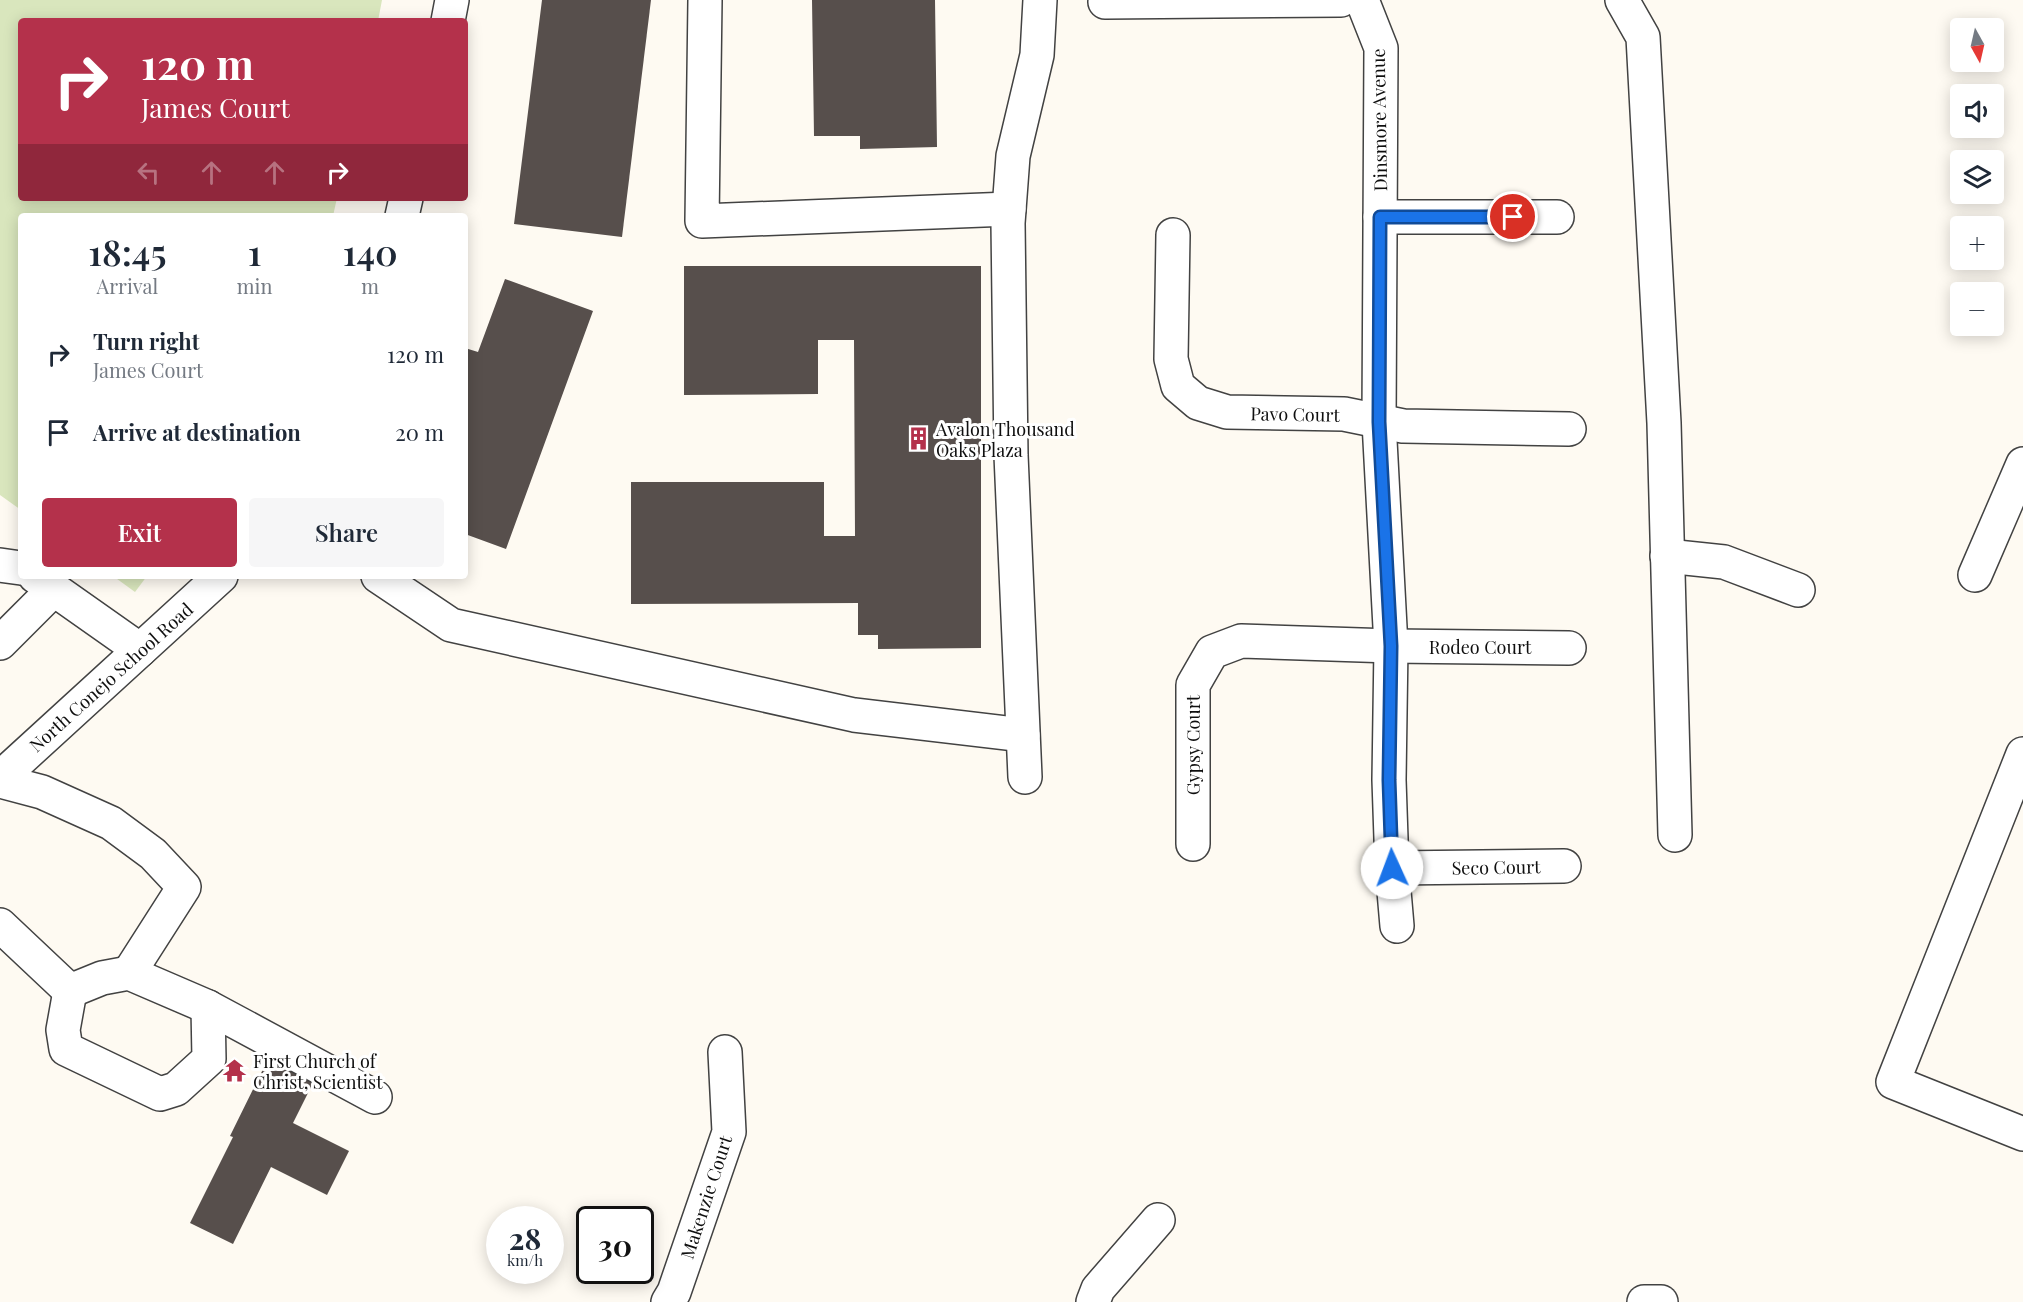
<!DOCTYPE html>
<meta charset="utf-8">
<style>
:root{--surface:#fff;--page:#f6f6f7;--text:#1f2937;--muted:#747a83;--accent:#b4314b}
body{margin:0;font-family:"Playfair Display",serif;background:var(--page);color:var(--text);height:100vh;display:flex;flex-direction:column;font-size:22px;white-space:nowrap}
*{box-sizing:border-box;margin:0}
p{font-size:20px;color:var(--muted)}
.icon{flex:none;width:33px;height:33px;fill:none;stroke:currentColor;stroke-width:2;stroke-linecap:round;stroke-linejoin:round}
.map{position:relative;flex:1;overflow:hidden}
.side{position:absolute;left:18px;top:213px;width:450px;height:366px;display:flex;flex-direction:column;background:var(--surface);border-radius:6px;box-shadow:0 3px 15px #0003}
.side>*{flex:none}
.guide{position:absolute;left:18px;top:18px;width:450px;height:183px;border-radius:6px;box-shadow:0 3px 15px #0003;background:#b4314b;color:#fff;overflow:hidden}
.needle{width:39px;rotate:172deg}
.controls{position:absolute;left:1950px;top:18px;display:grid;gap:12px}
.controls a{display:grid;place-items:center;width:54px;height:54px;border-radius:6px;background:var(--surface);box-shadow:0 3px 15px #0003;font-size:30px}
.speed{position:absolute;left:486px;top:1206px;display:flex;gap:12px;font-size:30px;font-weight:700;text-align:center}
.speed>*{display:grid;place-content:center;width:78px;height:78px;border-radius:50%;background:var(--surface);box-shadow:0 3px 15px #0003;line-height:1}
.speed small{font-size:15px;font-weight:400}
.speed .limit{border:3px solid #111;border-radius:9px;background:#fff;color:#111}
.pin{position:absolute;display:grid;place-items:center;width:51px;height:51px;color:#fff;margin:-26px;border:3px solid #fff;border-radius:50%;box-shadow:0 2px 6px #0007}
.me{position:absolute;width:66px;margin:-33px;rotate:358deg;stroke-linejoin:round;filter:drop-shadow(0 0 4px #0008)}
.turn{display:flex;align-items:center;gap:21px;height:126px;padding:0 24px;font-size:27px}
.turn .icon{width:78px;height:78px;stroke-width:2.5}
.turn b{display:block;font-size:42px;line-height:51px}
.lanes{display:flex;align-items:center;height:57px;padding:0 24px;background:#0003;justify-content:center;gap:30px;direction:ltr}
.lanes .off{opacity:.35}
.eta{display:flex;justify-content:space-evenly;align-items:center;height:102px;text-align:center}
.eta b{font-size:36px;font-weight:600;line-height:42px}
.action{display:flex;gap:12px;margin-top:auto;padding:12px 24px}
.action a{flex:1;height:69px;border-radius:6px;background:var(--accent);color:#fff;font-size:24px;font-weight:600;line-height:69px;text-align:center}
.action a+a{background:var(--page);color:var(--text)}
ul{padding:0;list-style:none}
li{display:flex;align-items:center;gap:18px;height:78px;padding:0 24px}
li div{flex:1}
li b{display:block;font-size:22px}
li em{font-style:normal}
.map>svg:first-child{display:block}
</style>
<div class="map">
<svg width="2023" height="1302" viewBox="0 0 2023 1302">
<rect width="100%" height="100%" fill="#fefaf2"/>
<g fill="#d9e6bd">
<path d="M0 0H382L378 21H21V198H337L333 216H21V510L0 495Z"/>
<path d="M113 576H147L135 592Z"/>
</g>
<g fill="#574f4c">
<path d="M542 0H651L622 237 514 224Z"/>
<path d="M812 0H935L937 147 860 149V136H814Z"/>
<path d="M684 266H981V648L878 649V635H858V603L631 604V482H824V536H855L854 340H818V394L684 395Z"/>
<path d="M505 279 593 311 506 549 465 534V348L478 352Z"/>
<path d="M269 1057 315 1079 293 1123 349 1151 327 1195 271 1167 233 1244 190 1223 233 1137 230 1136Z"/>
</g>
<g fill="none" stroke-linecap="round" stroke-linejoin="round">
<defs>
<g id="minor">
<path d="M705 0 702 221 1009 209"/>
<path d="M1362 0 1381 48 1379 422 1391 646 1389 780 1392 868 1397 926"/>
<path d="M1622 0 1643 37 1664 423 1675 835"/>
<path d="M1105 2 1341 0"/>
<path d="M448 21 452 0"/>
<path d="M402 216 406 198"/>
<path d="M1380 217H1557"/>
<path d="M1173 235 1171 359 1178 386 1198 403 1227 412 1344 414 1403 426 1569 429"/>
<path d="M1667 556 1724 562 1798 590"/>
<path d="M0 565 21 568"/>
<path d="M1975 575 2023 464"/>
<path d="M35 576 140 650"/>
<path d="M378 576 451 625 854 715 1023 735"/>
<path d="M0 643 54 589"/>
<path d="M2023 754 1893 1082 2023 1134"/>
<path d="M1025 777 1011 455 1008 223 1013 156 1037 55 1040 0"/>
<path d="M0 778 221 576"/>
<path d="M0 781 42 792 111 823 153 854 184 887 129 973"/>
<path d="M1193 844V685L1212 652 1241 641 1391 646 1569 648"/>
<path d="M1392 868 1564 866"/>
<path d="M0 925 70 991 102 978 129 973 208 1007 375 1097"/>
<path d="M70 991 63 1030 66 1049 160 1094 176 1089 209 1059 208 1007"/>
<path d="M668 1302 674 1292 729 1132 725 1052"/>
<path d="M1093 1302 1098 1289 1158 1220"/>
<path d="M1644 1302H1661"/>
</g>
</defs>
<use href="#minor" stroke="#424242" stroke-width="36"/>
<use href="#minor" stroke="#fff" stroke-width="33"/>
</g>
<g fill="none" stroke-linecap="round" stroke-linejoin="round">
<defs>
<path id="route" d="M1392 868 1389 780 1391 646 1379 422 1380 217H1513"/>
</defs>
<use href="#route" stroke="#114b97" stroke-width="15"/>
<use href="#route" stroke="#1a73e8" stroke-width="10"/>
</g>
<defs>
<symbol id="building-bare" viewBox="-9 -9 18 18"><path d="M-4-6H4V6H1V3H-1V6H-4ZM-2.5-4.3h1.7v1.8h-1.7ZM.8-4.3h1.7v1.8H.8ZM-2.5-1h1.7V.8h-1.7ZM.8-1h1.7V.8H.8Z" fill="#b4314b" stroke="#fff" stroke-width="2.5" paint-order="stroke"/></symbol>
<symbol id="temple-bare" viewBox="-9 -9 18 18"><path d="M0-6L5-2H3V0L6.5 2.5H4V6H1.5V3h-3V6H-4V2.5H-6.5L-3 0V-2H-5Z" fill="#b4314b" stroke="#fff" stroke-width="2.5" paint-order="stroke"/></symbol>
</defs>
<g fill-rule="evenodd">
<use href="#building-bare" x="902" y="422" width="33" height="33"/>
<use href="#temple-bare" x="218" y="1054" width="33" height="33"/>
</g>
<g text-anchor="middle" dominant-baseline="central" stroke-width="6" stroke-linejoin="round" paint-order="stroke">
<g font-size="18" fill="#0f0f0f" stroke="#fff">
<text transform="translate(1379 120) rotate(-91)">Dinsmore Avenue</text>
<text transform="translate(1295 414) rotate(1)">Pavo Court</text>
<text x="1480" y="647">Rodeo Court</text>
<text transform="translate(111 677) rotate(-42)">North Conejo School Road</text>
<text transform="translate(1193 745) rotate(-90)">Gypsy Court</text>
<text transform="translate(1496 867) rotate(-1)">Seco Court</text>
<text transform="translate(706 1197) rotate(-72)">Makenzie Court</text>
</g>
<g font-size="18" fill="#0f0f0f" stroke="#fff" text-anchor="start">
<text x="936" y="429">Avalon Thousand<tspan x="936" dy="21">Oaks Plaza</tspan></text>
<text x="253" y="1061">First Church of<tspan x="253" dy="21">Christ, Scientist</tspan></text>
</g>
</g>
</svg>
<div class="controls">
<a><svg class="needle" viewBox="-14 -14 28 28"><path d="M0-13l5 13h-10z" fill="#e53935"/><path d="M0 13l5-13h-10z" fill="#747a83"/></svg></a>
<a><svg class="icon" aria-label="sound" viewBox="0 0 24 24"><path d="M4 9h4l5-4v14l-5-4H4zM17 9q2 3 0 6"/></svg></a>
<a><svg class="icon" aria-label="layers" viewBox="0 0 24 24"><path d="M12 4l9 5-9 5-9-5zM3 14l9 5 9-5"/></svg></a>
<a>+</a>
<a>−</a>
</div>
<div class="speed"><div>28<small>km/h</small></div><div class="limit">30</div></div>
<div class="pin" style="left:1513px;top:217px;background:#d93025"><svg class="icon" aria-label="arrive" viewBox="0 0 24 24"><path d="M6 21V4h12l-3 4 3 4H6"/></svg></div>
<svg class="me" style="left:1392px;top:868px" viewBox="-20 -20 40 40"><circle r="19" fill="#fff"/><path d="M0-13L10 11 0 6-10 11z" fill="#1a73e8"/></svg>
<div class="guide">
<div class="turn"><svg class="icon" aria-label="right" viewBox="0 0 24 24"><path d="M7 20v-9h11M14 6l5 5-5 5"/></svg><div><b>120 m</b>James Court</div></div>
<div class="lanes"><svg class="icon off" aria-label="left" viewBox="0 0 24 24"><path d="M17 20v-9H6M10 6l-5 5 5 5"/></svg><svg class="icon off" aria-label="ahead" viewBox="0 0 24 24"><path d="M12 20V5M6 11l6-6 6 6"/></svg><svg class="icon off" aria-label="ahead" viewBox="0 0 24 24"><path d="M12 20V5M6 11l6-6 6 6"/></svg><svg class="icon" aria-label="right" viewBox="0 0 24 24"><path d="M7 20v-9h11M14 6l5 5-5 5"/></svg></div>
</div>
<section class="side">
<div class="eta">
<div><b>18:45</b><p>Arrival</p></div>
<div><b>1</b><p>min</p></div>
<div><b>140</b><p>m</p></div>
</div>
<ul>
<li><svg class="icon" aria-label="right" viewBox="0 0 24 24"><path d="M7 20v-9h11M14 6l5 5-5 5"/></svg><div><b>Turn right</b><p>James Court</p></div><em>120 m</em></li>
<li><svg class="icon" aria-label="arrive" viewBox="0 0 24 24"><path d="M6 21V4h12l-3 4 3 4H6"/></svg><div><b>Arrive at destination</b></div><em>20 m</em></li>
</ul>
<div class="action"><a>Exit</a><a>Share</a></div>
</section>
</div>
